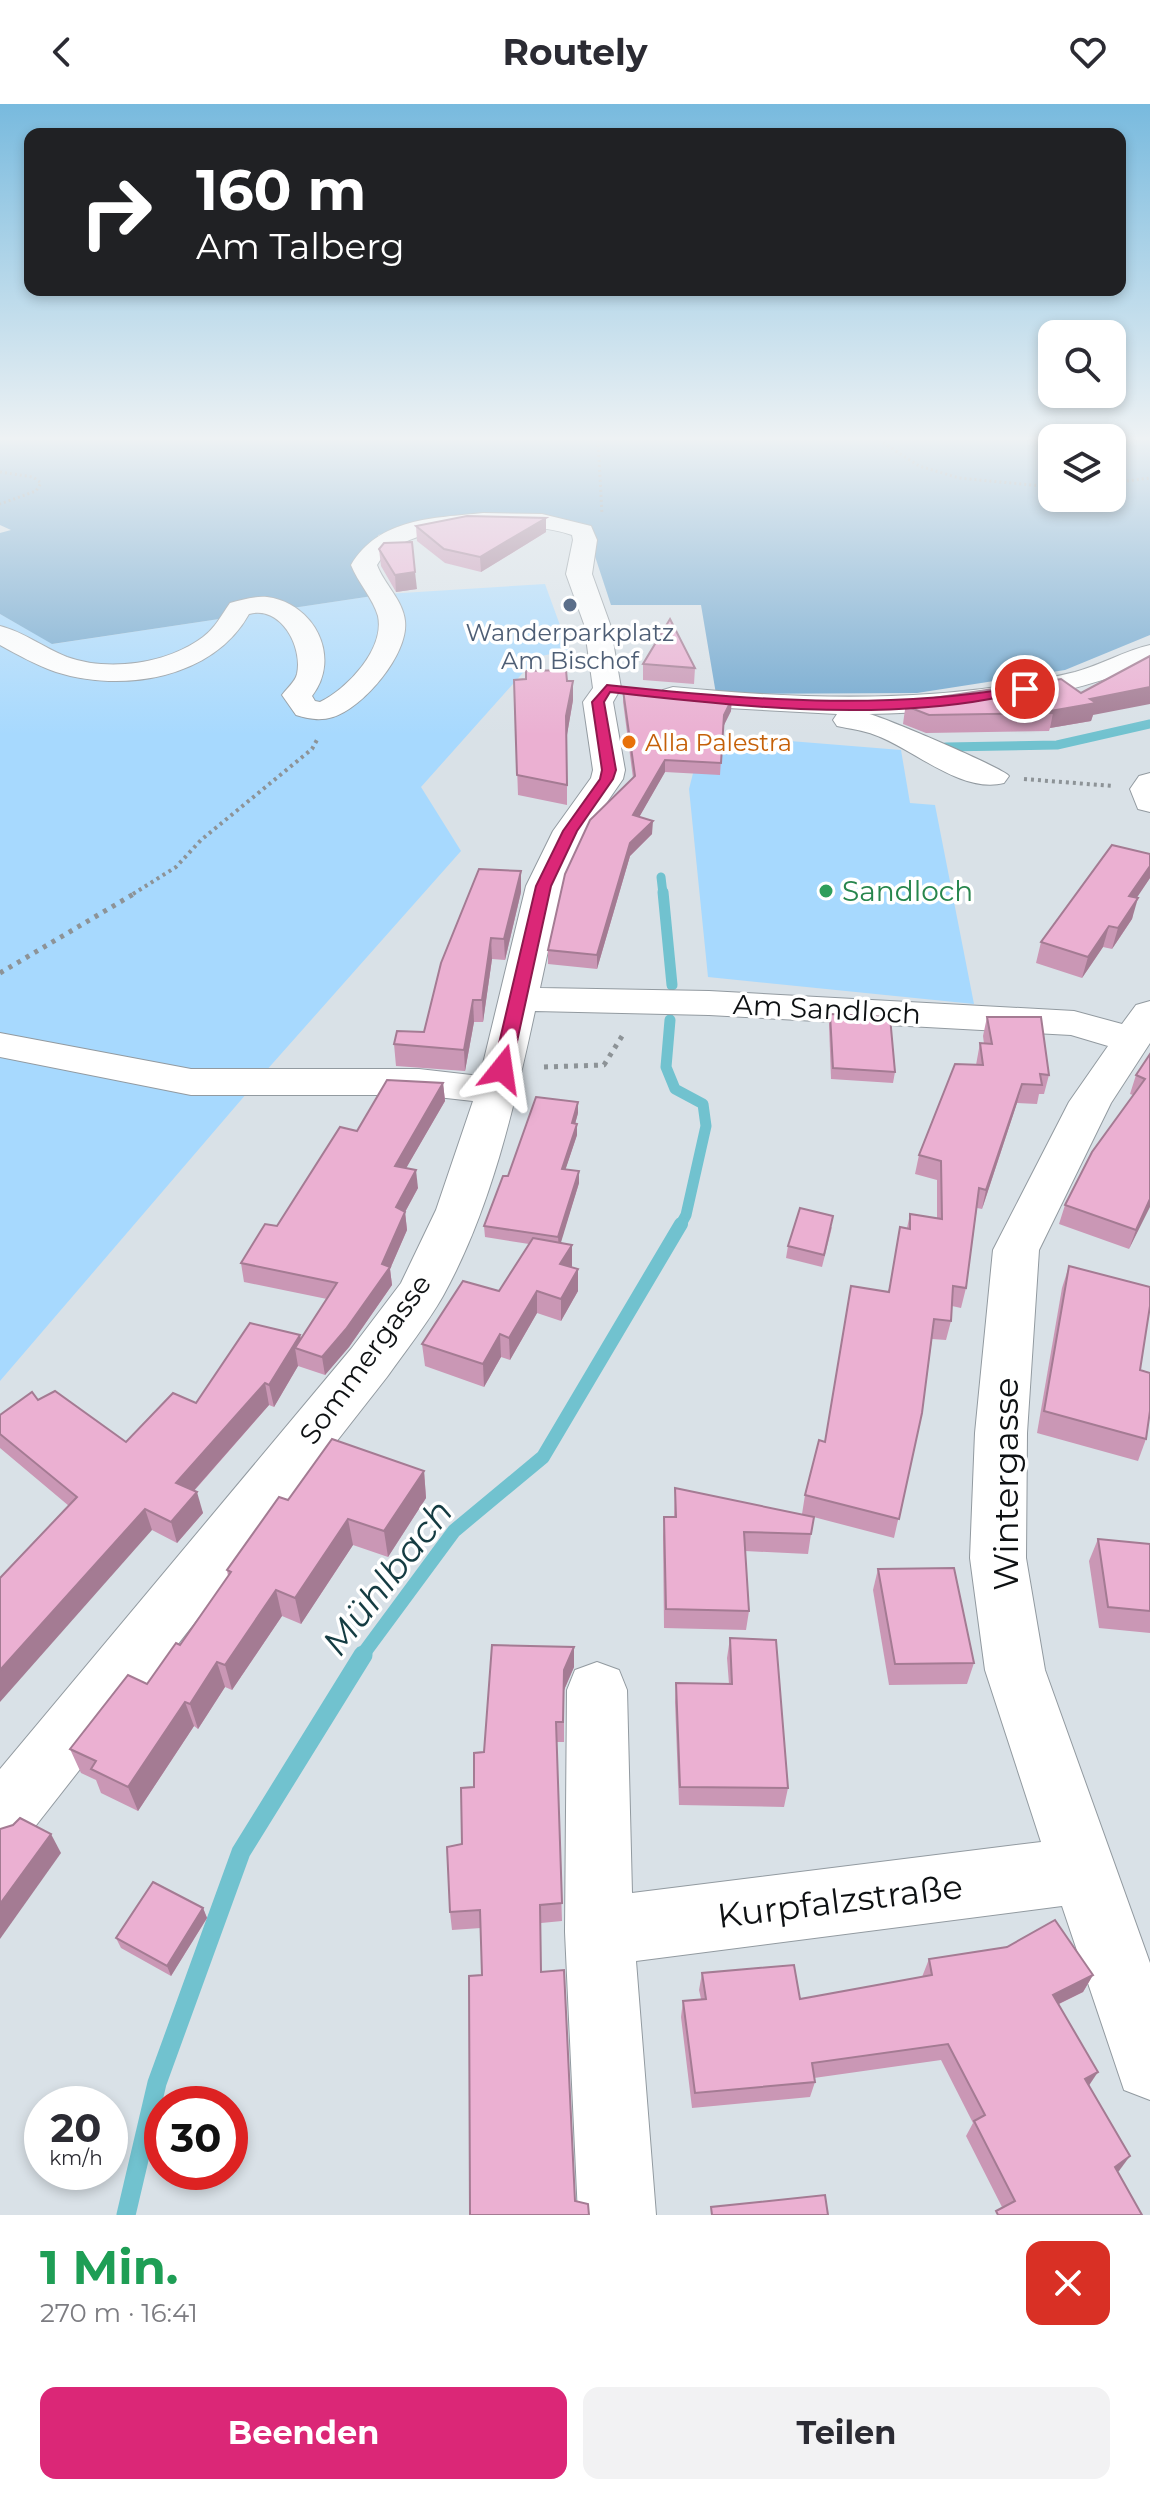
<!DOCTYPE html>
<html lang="de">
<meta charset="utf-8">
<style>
:root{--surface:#fff;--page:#f2f2f3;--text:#2b2b33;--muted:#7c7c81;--accent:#db2777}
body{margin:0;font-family:Montserrat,sans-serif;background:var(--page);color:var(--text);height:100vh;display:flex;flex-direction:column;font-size:30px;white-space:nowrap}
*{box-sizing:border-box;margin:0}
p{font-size:26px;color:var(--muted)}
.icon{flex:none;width:44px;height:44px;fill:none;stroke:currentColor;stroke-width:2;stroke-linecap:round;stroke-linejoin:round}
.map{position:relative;height:2111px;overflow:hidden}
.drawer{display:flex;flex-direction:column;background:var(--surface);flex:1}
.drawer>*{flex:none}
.guide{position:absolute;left:24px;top:24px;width:1102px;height:168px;border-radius:16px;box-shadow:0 4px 12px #0003;background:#202124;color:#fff;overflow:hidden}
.tools{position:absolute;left:1038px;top:216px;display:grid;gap:16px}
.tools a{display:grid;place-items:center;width:88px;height:88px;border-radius:16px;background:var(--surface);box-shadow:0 4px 12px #0003;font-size:40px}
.speed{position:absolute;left:24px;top:1982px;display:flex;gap:16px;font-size:40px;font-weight:700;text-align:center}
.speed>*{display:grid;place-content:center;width:104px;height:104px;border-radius:50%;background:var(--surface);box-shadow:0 4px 12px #0003;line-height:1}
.speed small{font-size:20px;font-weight:400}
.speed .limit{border:12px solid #d22;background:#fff;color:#111}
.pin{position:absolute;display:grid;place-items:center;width:68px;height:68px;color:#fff;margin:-34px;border:4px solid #fff;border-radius:50%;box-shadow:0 2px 8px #0007}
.me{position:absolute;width:88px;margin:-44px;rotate:15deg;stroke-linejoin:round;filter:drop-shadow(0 0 6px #0008)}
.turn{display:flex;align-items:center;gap:28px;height:168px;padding:0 40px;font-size:36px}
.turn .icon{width:104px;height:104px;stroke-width:2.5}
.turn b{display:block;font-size:56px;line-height:68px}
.round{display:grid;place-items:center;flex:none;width:84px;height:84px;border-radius:16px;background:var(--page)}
.headline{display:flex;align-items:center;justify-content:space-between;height:136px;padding:0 40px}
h1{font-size:48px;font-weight:700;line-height:60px;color:#1e9e55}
.action{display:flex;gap:16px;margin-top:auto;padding:16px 40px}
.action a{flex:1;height:92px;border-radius:16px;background:var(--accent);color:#fff;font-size:32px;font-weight:700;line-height:92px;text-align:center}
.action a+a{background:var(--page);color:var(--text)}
header{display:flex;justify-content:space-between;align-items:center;height:104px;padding:0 40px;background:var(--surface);font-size:36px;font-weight:700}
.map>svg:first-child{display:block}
</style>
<header><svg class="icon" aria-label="back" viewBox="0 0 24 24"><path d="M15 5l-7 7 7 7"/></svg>Routely<svg class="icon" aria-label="heart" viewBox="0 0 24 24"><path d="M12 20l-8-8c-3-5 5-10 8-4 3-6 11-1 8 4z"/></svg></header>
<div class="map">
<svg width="1150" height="2111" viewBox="0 0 1150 2111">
<rect width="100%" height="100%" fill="#d9e1e7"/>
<g fill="#a7d9fe">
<path d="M545 480 569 546 537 553 421 683 461 747 265 968 0 1277V510L53 540 386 490Z"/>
<path d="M703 630 901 646 910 699 935 701 974 900 708 873 689 685Z"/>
</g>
<path fill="#72a8cf" d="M0 336H1052V394H1112V336H1150V531L1065 566 917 589 716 590 701 501H611L587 428C518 410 448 418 378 431L374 466 386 490 52 540 0 510V429L11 426 0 421Z"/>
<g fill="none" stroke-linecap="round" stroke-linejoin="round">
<g stroke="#71c2cf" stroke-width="9">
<path d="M946 643 1057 641 1150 620"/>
<path d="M661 773 663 790"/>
</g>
<g stroke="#71c2cf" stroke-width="11">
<path d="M663 788 672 881"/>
<path d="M670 916 666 963 675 985 703 1000 706 1022 686 1111 680 1122"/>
</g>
<path stroke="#71c2cf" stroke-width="14" d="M361 1553 454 1427 543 1353 681 1120"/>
<path stroke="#71c2cf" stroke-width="19" d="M126 2111 157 1979 241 1748 363 1551"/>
<defs>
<g id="minor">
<path d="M483 409 542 410 591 422 597 436 592 470 610 520 621 584 613 598 625 666 623 675 587 727 562 782 540 884 709 887 1074 907 1122 920 1136 901 1150 897V939L1111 999 1039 1146 1027 1329 1026 1454 1045 1566 1150 1859V1996L1124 1986 1062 1802 636 1857 656 2111H578L565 1828 567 1586 575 1566 597 1558 619 1566 627 1586 632 1789 1041 1738 985 1566 970 1454 975 1329 993 1146 1069 998 1108 942 1071 931 709 911 535 907C514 1004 491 1105 443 1192 427 1220 406 1246 387 1273L23 1738 0 1747V1665L351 1245 401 1179 436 1106 473 997 419 991H191L0 953V929L191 965H419L480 972 526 782 553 727 591 674 593 666 583 598 593 584 584 520 566 470 573 436 572 431C529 415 402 416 377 461 384 480 403 496 405 517 409 550 363 604 333 613 320 617 309 615 296 611L282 591C287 584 295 578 297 570 303 543 281 501 249 510 213 575 122 589 56 568 36 561 18 551 0 541V522C24 528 44 544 67 553 109 568 167 560 203 533 215 524 221 512 230 499 242 496 253 492 267 493 314 499 342 553 312 592L315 597 320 598C347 585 385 545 378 512 373 494 358 479 351 461 379 414 434 414 483 409Z"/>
<path d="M1150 541V559C1061 595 965 609 869 610 886 614 1003 664 1009 672L1004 679C961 690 914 645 875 631 863 626 850 625 837 622L833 616 837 610 673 601 663 598 658 592 663 586 673 583C806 596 944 600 1075 568 1101 561 1124 547 1150 541Z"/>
<path d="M1150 669V708L1138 705 1130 685 1139 672Z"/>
</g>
</defs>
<use href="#minor" stroke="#929aa0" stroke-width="2"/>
<g stroke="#8d9397" stroke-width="3" stroke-dasharray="2 3" stroke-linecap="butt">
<path d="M598 336 602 410"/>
<path d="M879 336 919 362 959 374 1052 383"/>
<path d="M0 368 33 373 41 379 36 387 0 400"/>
<path d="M1112 379 1150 374"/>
</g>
<g stroke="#8d9397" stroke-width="4" stroke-dasharray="3 4" stroke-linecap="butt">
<path d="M1024 675 1113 682"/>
<path d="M133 790 176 763 201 736 312 645 318 634"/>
</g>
<g stroke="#8d9397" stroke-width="5" stroke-dasharray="4 6" stroke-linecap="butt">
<path d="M0 869 137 788"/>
<path d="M544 963 604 961 624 929"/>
</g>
<use href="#minor" fill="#fff" fill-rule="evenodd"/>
</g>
<g fill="#ca97b5">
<path d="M546 414V428L481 468 445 459 417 437 416 422Z"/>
<path d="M379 445 417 485 396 488 381 462Z"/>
<path d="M643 560 695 564 694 580 643 576Z"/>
<path d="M514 576 573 577V596L567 630V701L518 691Z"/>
<path d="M623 586 731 607 723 623 720 671 665 668 639 713 652 730 630 752 597 865 548 860V846L633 674 623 598Z"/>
<path d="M906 598 1093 611 1091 617 1050 624 1049 627 926 629 903 620Z"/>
<path d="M1150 750V774L1136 794 1132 815 1112 845 1103 843 1082 874 1036 859 1041 838Z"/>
<path d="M521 788 505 856 492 855 483 918H474L465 967 396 962 394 940 424 928Z"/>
<path d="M830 910 895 968 893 979 831 975 829 921Z"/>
<path d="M987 913 1049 971 1044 990H1039L1037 1000 1017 999 982 1105 977 1104 966 1184 961 1204 952 1202 951 1217 946 1236 932 1235 922 1309 894 1434 802 1410 805 1391 825 1338 888 1188 907 1124 910 1110 937 1115V1076L915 1070 919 1051 976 961 980 939 984 940 983 932Z"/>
<path d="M1150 950 1146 1109 1129 1145 1059 1120 1065 1101 1133 991 1130 990 1136 971Z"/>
<path d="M443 979 445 997 406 1064 418 1084 405 1108 407 1126 390 1165 392 1181 349 1243 325 1271 298 1262 274 1303 269 1301 194 1387 203 1409 177 1439 152 1426 69 1402 0 1344V1311L38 1296 126 1338 196 1299 300 1231 301 1235 327 1195 244 1178 241 1159 277 1122 357 1027Z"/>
<path d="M578 1009 575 1020H577V1031L565 1066 579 1079 560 1139 572 1163 578 1165V1187L561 1217 537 1209 510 1256 501 1253 484 1283 425 1262 422 1240 499 1187 529 1140 485 1133 484 1122 508 1072Z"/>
<path d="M832 1123 822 1163 786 1154 788 1142Z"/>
<path d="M1069 1162 1146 1335 1138 1357 1037 1329 1062 1184Z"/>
<path d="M424 1367 426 1394 388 1453 353 1441 301 1520 282 1512 232 1586 225 1583 198 1625 194 1622 138 1707 101 1689 96 1676 81 1669 70 1645 147 1580 180 1541 228 1472 227 1466 288 1396Z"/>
<path d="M675 1384 811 1430 808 1450 745 1447 749 1507 746 1526 664 1524 663 1433 664 1413H674Z"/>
<path d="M1098 1435 1150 1440V1529L1099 1524 1089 1457Z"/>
<path d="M878 1465 974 1559 967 1580 889 1581 873 1486Z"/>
<path d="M730 1534 788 1684 784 1703 679 1701 675 1598 676 1579 729 1580 727 1554Z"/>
<path d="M574 1543V1563L564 1586V1638H556L562 1817 541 1819 470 2111 482 1871 481 1824 452 1826 450 1808 462 1740 474 1683 484 1648Z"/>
<path d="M203 1804 207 1814 171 1872 121 1844 116 1834Z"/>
<path d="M929 1855 1093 1871 1083 1888 1059 1900 1089 1982 1130 2052 1002 2103 966 2032 973 2019 941 1956 814 1974 815 1978 810 1993 692 2004 681 1913 683 1897 701 1895 699 1886 702 1869 800 1895 922 1873Z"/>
</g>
<g fill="#a47b93">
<path d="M546 414V428L481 468 480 453Z"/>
<path d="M415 468 417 485 396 488 395 471Z"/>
<path d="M573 577V596L567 631 566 612Z"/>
<path d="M1150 583V600L1093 611 1091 617 1050 624 1053 609 1050 607 1090 595Z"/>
<path d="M732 595 731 607 723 623 724 611Z"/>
<path d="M665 656V668L633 724V711Z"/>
<path d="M653 717 652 730 630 752 597 865V851L630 739Z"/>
<path d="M1150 762V774L1124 813 1129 792Z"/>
<path d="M521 767V788L505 856 504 835Z"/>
<path d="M1138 794 1132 815 1112 845 1118 824Z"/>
<path d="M1109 822 1103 843 1082 874 1088 853Z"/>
<path d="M491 834 492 855 483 918 482 896Z"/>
<path d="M473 896 474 918 465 967 464 946Z"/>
<path d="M443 979 445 997 397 1080 395 1062Z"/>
<path d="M1022 980 1017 999 982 1105 986 1086Z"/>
<path d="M578 998V1009L572 1031V1019Z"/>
<path d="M577 1020V1031L562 1076V1065Z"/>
<path d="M416 1066 418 1084 398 1121 396 1103Z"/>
<path d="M579 1067V1079L559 1145 558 1133Z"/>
<path d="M1150 1095V1103L1129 1145 1136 1126Z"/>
<path d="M405 1108 407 1126 390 1165 392 1181 349 1243 325 1271 322 1253 382 1160Z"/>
<path d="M572 1141V1163L560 1160Z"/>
<path d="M578 1165V1187L561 1217V1195Z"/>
<path d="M537 1187V1209L510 1256 509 1234Z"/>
<path d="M500 1230 501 1253 484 1283 483 1260Z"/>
<path d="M300 1231 303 1247 295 1244 298 1262 274 1303 269 1281Z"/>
<path d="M265 1279 269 1301 182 1400 176 1379Z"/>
<path d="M424 1367 426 1394 388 1453 384 1427Z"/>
<path d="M197 1388 203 1409 177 1439 171 1418Z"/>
<path d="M145 1405 152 1426 0 1598V1566Z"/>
<path d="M348 1415 353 1441 301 1520 295 1494Z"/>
<path d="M276 1486 282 1512 232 1586 225 1561Z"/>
<path d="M574 1543V1563L564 1586V1638V1566Z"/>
<path d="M217 1558 225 1583 198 1625 190 1600Z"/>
<path d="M185 1598 194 1622 138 1707 128 1683Z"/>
<path d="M51 1730 61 1749 0 1835V1800Z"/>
<path d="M203 1804 207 1814 171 1872 167 1862Z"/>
<path d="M1093 1871 1083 1888 1044 1907 1053 1891Z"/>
<path d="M1098 1968 1088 1983 1085 1975Z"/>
<path d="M1130 2052 1119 2067 1104 2077 1115 2063Z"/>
</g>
<g fill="#ebb0d2" stroke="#a47b93" stroke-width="2">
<path d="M467 412 546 414 480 453 444 445 416 422Z"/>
<path d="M412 438 415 468 395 471 379 445 384 439Z"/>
<path d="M670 515 695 564 643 560Z"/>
<path d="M1150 552V583L1090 595 1096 599 1050 607 1053 609 929 611 906 602V598L1061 575 1081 589Z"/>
<path d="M566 566 567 577H573L566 612 567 681 517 671 514 576 526 575V567Z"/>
<path d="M623 586 732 595 724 611 721 659 665 656 633 711 653 717 630 739 597 851 548 846 565 770 590 716 635 672Z"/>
<path d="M1112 741 1150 750V762L1129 792 1138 794 1118 824 1109 822 1088 853 1041 838Z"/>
<path d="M479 765 521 767 504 835 491 834 482 896H473L464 946 394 940 397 927 424 928 441 859Z"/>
<path d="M830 910 890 913 895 968 833 964Z"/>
<path d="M987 913H1041L1049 971 1040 970 1042 981 1022 980 986 1086 979 1084 966 1184 953 1182 951 1217 934 1215 922 1309 899 1415 805 1391 819 1336 825 1338 851 1182 889 1188 900 1123 910 1125V1110L942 1115 941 1057 919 1051 955 960 983 961 980 939 992 940Z"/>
<path d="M1150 950V1095L1136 1126 1065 1101 1092 1048 1145 975 1136 971Z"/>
<path d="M387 976 443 979 395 1062 416 1066 396 1103 405 1108 382 1160 390 1163 346 1225 322 1253 295 1244 337 1179 241 1159 265 1120 277 1122 340 1023 357 1027Z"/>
<path d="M536 993 578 998 572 1019 577 1020 562 1065 579 1067 558 1133 484 1122 503 1072H508Z"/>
<path d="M800 1104 833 1112 824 1151 788 1142Z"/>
<path d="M533 1134 572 1141 560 1160 578 1165 561 1195 537 1187 509 1234 500 1230 483 1260 422 1240 463 1177 499 1187Z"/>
<path d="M1069 1162 1150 1183V1202L1140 1266 1150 1269V1307L1146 1335 1044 1307Z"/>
<path d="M250 1219 300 1231 269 1281 265 1279 176 1379 197 1388 171 1418 145 1405 0 1566V1474L77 1393 0 1330V1311L32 1288 38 1296 55 1287 126 1338 173 1289 196 1299Z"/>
<path d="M332 1335 424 1367 384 1427 348 1415 295 1494 276 1486 225 1561 217 1558 190 1600 185 1598 128 1683 91 1665 96 1657 70 1645 128 1571 147 1580 176 1539 180 1541 231 1468 227 1466 279 1393 288 1396Z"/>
<path d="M675 1384 814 1413 811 1430 744 1428 749 1507 666 1505 664 1413H676Z"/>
<path d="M1098 1435 1150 1440V1507L1108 1503Z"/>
<path d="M954 1464 974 1559 895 1560 878 1465Z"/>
<path d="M730 1534 776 1536 788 1684 680 1683 676 1579 732 1580Z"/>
<path d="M492 1541 574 1543 564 1566 563 1618H556L562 1799 540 1801 541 1868 564 1866 575 2097 588 2100 589 2111H470L469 1872 482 1871 480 1806 450 1808 447 1743 462 1740 461 1684 474 1683V1649L484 1648Z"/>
<path d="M20 1714 51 1730 0 1800V1725L13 1721Z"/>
<path d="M153 1778 203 1804 167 1862 116 1834Z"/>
<path d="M1055 1816 1093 1871 1053 1891 1098 1968 1085 1975 1130 2052 1115 2063 1142 2111H998L996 2107 1015 2097 974 2017 985 2011 948 1940 812 1959 815 1978 695 1989 683 1897 706 1895 702 1869 794 1861 800 1895 932 1871 929 1855 1007 1843Z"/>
<path d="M825 2091 828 2111H712L711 2103Z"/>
</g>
<linearGradient id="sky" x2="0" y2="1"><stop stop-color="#78bade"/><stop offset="0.53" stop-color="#eef2f4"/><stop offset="1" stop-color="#eef2f4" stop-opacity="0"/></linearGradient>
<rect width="1150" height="631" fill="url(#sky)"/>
<path fill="#db2777" stroke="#8e194d" stroke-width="2" d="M607 581C746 596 886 607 1025 582L1031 585C1020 592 1003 593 990 595 871 617 730 602 610 588L604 598 616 666 613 675 577 727 551 782 511 965 508 968H496L493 965 536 782 563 727 600 675 602 666 592 598Z"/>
<circle fill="#5c6f8a" stroke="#fff" stroke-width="3" cx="570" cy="501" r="8"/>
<circle fill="#e8710a" stroke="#fff" stroke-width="3" cx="629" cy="638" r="8"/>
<circle fill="#2e9e5b" stroke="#fff" stroke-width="3" cx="826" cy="787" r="8"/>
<g text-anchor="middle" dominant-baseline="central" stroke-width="7" stroke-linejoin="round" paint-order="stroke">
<g font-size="24" fill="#4e5e75" stroke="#fff">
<text x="570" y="528">Wanderparkplatz<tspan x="570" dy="28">Am Bischof</tspan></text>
</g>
<g font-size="24" fill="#c56008" stroke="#fff" text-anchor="start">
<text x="645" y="638">Alla Palestra</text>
</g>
<g font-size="28" fill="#27864d" stroke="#fff" text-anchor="start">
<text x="842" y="787">Sandloch</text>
</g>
<g font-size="28" fill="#0e1113" stroke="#fff">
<text transform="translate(827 905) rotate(3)">Am Sandloch</text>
<text transform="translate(365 1255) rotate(-54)">Sommergasse</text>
</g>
<g font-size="34" fill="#0e1113" stroke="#fff">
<text transform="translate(1006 1380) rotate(-90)">Wintergasse</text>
<text transform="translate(840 1797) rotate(-7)">Kurpfalzstraße</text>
</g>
<g font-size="36" font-style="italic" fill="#153c42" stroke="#fff">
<text transform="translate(387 1473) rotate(-52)">Mühlbach</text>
</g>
</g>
</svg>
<div class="tools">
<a><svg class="icon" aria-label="search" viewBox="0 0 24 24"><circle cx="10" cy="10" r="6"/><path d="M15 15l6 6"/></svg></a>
<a><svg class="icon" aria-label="layers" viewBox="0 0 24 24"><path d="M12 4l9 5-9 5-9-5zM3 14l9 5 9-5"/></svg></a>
</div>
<div class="speed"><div>20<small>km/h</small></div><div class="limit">30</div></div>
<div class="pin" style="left:1025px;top:585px;background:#d93025"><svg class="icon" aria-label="arrive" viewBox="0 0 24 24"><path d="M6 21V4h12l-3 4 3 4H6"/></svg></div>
<svg class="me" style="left:502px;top:965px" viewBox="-20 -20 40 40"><path d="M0-17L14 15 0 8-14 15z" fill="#db2777" stroke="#fff" stroke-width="4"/></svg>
<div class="guide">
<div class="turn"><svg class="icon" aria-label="right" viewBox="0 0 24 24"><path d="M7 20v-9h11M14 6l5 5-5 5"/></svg><div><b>160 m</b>Am Talberg</div></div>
</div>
</div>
<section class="drawer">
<div class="headline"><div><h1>1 Min.</h1><p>270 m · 16:41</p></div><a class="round" style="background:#d93025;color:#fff"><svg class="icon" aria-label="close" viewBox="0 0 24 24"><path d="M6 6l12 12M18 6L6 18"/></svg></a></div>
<div class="action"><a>Beenden</a><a>Teilen</a></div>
</section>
